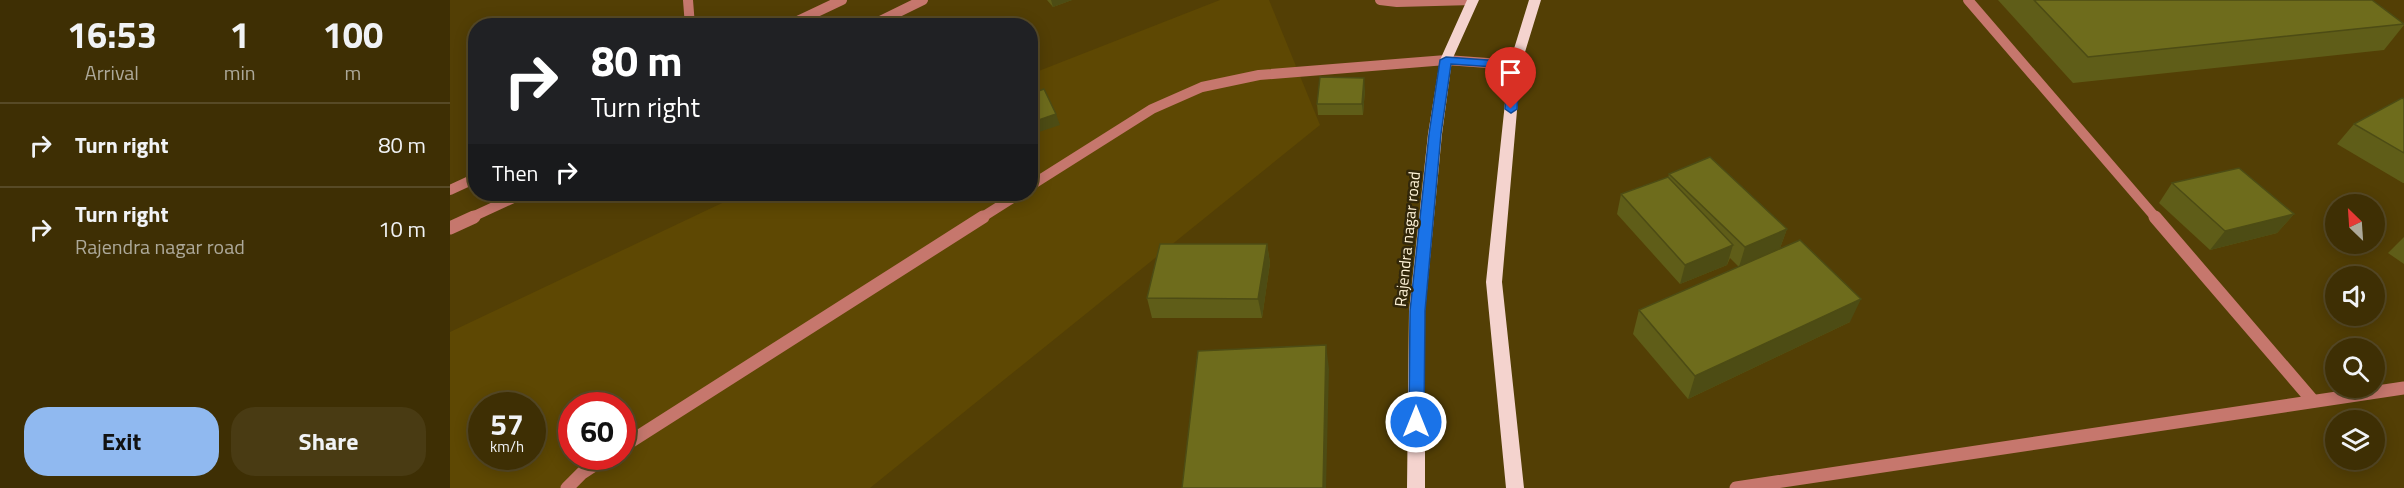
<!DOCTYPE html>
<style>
:root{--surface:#3e2f04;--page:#493b13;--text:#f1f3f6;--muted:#ada99a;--line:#574a26;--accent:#90b9f0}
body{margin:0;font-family:"Titillium Web",sans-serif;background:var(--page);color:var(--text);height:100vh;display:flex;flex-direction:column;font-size:22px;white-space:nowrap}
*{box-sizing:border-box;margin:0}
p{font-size:20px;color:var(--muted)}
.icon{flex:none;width:33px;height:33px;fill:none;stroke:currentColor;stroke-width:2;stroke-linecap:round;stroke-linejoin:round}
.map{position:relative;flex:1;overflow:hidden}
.drawer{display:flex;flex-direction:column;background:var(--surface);width:450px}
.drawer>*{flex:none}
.guide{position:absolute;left:18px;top:18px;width:570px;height:183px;border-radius:24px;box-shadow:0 3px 15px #0003,0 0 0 2px var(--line);background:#202124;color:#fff;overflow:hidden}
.needle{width:39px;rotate:335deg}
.tools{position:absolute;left:1875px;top:194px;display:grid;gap:12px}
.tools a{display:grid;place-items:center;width:60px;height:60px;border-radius:50%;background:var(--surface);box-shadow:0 3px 15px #0003,0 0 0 2px var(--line);font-size:30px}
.speed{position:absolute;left:18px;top:392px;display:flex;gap:12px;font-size:30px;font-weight:700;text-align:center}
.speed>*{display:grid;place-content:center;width:78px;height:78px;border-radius:50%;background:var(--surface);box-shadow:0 3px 15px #0003,0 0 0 2px var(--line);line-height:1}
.speed small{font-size:15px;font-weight:400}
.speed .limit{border:9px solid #d22;background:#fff;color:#111}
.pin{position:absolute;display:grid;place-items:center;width:51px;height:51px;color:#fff;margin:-62px -26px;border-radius:50% 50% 50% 0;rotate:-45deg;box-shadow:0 0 6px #0007}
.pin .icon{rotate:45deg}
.me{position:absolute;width:66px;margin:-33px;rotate:0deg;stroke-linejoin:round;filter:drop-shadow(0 0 4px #0008)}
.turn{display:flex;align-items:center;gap:21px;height:126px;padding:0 24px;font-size:27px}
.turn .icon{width:78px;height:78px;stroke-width:2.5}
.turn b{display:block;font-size:42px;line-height:51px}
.then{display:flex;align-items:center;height:57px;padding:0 24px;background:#0003;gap:12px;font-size:22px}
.eta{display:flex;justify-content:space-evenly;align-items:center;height:102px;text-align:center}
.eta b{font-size:36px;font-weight:700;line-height:42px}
.button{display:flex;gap:12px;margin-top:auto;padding:12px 24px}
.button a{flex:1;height:69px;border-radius:24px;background:var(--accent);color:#111;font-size:24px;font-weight:700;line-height:69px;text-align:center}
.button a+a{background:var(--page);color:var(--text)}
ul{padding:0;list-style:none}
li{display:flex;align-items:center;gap:18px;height:84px;padding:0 24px;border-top:2px solid var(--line)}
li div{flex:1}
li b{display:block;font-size:22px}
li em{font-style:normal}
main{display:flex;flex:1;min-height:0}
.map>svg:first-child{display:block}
</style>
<main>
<section class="drawer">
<div class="eta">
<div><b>16:53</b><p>Arrival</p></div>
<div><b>1</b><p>min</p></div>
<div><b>100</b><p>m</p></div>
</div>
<ul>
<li><svg class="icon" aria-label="right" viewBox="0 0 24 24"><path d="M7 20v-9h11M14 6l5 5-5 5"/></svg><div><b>Turn right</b></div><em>80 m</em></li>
<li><svg class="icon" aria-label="right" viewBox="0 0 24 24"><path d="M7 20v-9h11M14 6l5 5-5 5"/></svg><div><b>Turn right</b><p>Rajendra nagar road</p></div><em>10 m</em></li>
</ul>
<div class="button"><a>Exit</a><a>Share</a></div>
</section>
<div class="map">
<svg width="1954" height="488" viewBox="0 0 1954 488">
<rect width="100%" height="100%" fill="#533f05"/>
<path fill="#5e4803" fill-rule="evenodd" d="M770 0H819L870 125 420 488H0V332L291 194H580L581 74ZM32 405H82V456H32ZM122 405H172V456H122Z"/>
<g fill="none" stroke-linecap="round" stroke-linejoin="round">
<g stroke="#c6776d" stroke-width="10">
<path d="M930 0 947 2 1023 0"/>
<path d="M1518 0 1706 218"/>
<path d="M580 186 702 109 752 87 809 75 996 60 1065 65"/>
<path d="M531 218 569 194"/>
</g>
<g stroke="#c6776d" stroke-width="13">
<path d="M1705 217 1863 401"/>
<path d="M172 447 533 217"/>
<path d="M117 488 132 473 158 456"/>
<path d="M1286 488 1954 388"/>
</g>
<path stroke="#c6776d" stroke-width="10" d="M238 0 240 26"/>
<g stroke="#c6776d" stroke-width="10">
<path d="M337 26 392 0"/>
<path d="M420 26 473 0"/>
<path d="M0 190 26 178"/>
<path d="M20 218 72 194"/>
</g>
<path stroke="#c6776d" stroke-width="13" d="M0 228 24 217"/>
<g fill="#f4d3ce" fill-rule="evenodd">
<path d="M1017 0H1029L1002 60 992 134 975 311V488H957L959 311 978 134 990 60Z"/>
<path d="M1079 0H1091L1071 65 1052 282 1074 488H1056L1036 282 1059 65Z"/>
</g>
</g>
<g fill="#5f5d18">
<path d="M597 0H622L603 7Z"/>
<path d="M1548 0H1922L1954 25 1934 50 1623 83Z"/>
<path d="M915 89 913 115H868L867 104Z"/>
<path d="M1954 99V183H1953L1887 144 1904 124Z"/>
<path d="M1219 174 1337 229 1330 248 1289 267 1280 258 1277 265 1230 284 1167 214 1171 194 1218 178Z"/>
<path d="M1722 183 1844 214 1827 233 1760 250 1709 203Z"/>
<path d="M1954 237V264L1938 253Z"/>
<path d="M817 244 820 263 812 318H702L697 298Z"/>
<path d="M1189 310 1400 322 1238 399 1183 334Z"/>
</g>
<g fill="#4d4c14">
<path d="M601 0H622L603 7Z"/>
<path d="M914 78 915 89 913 115 912 104Z"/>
<path d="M606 114 610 125 580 135V123Z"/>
<path d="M1844 214 1827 233 1760 250 1775 231Z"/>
<path d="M1337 229 1330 248 1289 267 1295 247Z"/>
<path d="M817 244 820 263 812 318 808 299Z"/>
<path d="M1283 245 1277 265 1230 284 1235 265Z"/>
<path d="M1411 299 1400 322 1238 399 1245 376Z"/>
<path d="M876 345 879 369 876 488H873Z"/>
</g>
<g fill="#6e6c1c" stroke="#4d4c14" stroke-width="1.5">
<path d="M1584 0H1922L1954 24 1638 57Z"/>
<path d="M870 77 914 78 912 104H867Z"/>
<path d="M594 89 606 114 580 123V94Z"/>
<path d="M1952 98 1954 99V153L1904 124Z"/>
<path d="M1260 157 1337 229 1295 247 1219 174Z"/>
<path d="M1789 168 1844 214 1775 231 1722 183Z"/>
<path d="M1218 177 1283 245 1235 265 1171 194Z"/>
<path d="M1350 240 1411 299 1245 376 1189 310Z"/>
<path d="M710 244H817L808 299 697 298Z"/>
<path d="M876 345 873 488H732L748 351Z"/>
</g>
<path fill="#1a73e8" stroke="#114b97" stroke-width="1.5" d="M996 57 1065 62 1070 65 1067 109 1061 113 1055 109 1059 68 1001 64 991 134 975 311 974 422 972 426 966 428 961 426 959 422 960 311 979 134 990 60Z"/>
<g text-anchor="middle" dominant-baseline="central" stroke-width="5" stroke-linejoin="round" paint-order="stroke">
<g font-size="16" fill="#fff3d8" stroke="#32270a">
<text transform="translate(957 239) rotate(-84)">Rajendra nagar road</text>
</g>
</g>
</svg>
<div class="tools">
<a><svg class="needle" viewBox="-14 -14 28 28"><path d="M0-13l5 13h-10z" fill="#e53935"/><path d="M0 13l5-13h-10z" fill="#ada99a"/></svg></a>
<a><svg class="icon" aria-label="sound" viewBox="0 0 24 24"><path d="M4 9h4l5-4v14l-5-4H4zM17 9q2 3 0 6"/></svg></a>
<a><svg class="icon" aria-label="search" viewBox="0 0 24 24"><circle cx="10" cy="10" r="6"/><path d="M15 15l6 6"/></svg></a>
<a><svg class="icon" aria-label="layers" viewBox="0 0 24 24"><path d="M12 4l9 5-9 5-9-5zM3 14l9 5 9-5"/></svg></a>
</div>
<div class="speed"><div>57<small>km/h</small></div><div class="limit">60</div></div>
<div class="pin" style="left:1061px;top:109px;background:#d93025"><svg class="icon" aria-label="arrive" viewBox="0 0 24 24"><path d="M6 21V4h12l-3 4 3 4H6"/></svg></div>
<svg class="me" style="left:966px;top:422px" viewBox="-20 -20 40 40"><circle r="17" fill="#1a73e8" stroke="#fff" stroke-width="3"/><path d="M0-11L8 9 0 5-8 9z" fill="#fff"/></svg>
<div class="guide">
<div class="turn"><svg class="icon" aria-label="right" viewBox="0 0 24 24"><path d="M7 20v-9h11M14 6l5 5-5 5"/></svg><div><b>80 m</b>Turn right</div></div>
<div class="then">Then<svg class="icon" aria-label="right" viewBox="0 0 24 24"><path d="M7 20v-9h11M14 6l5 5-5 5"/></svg></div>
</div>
</div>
</main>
